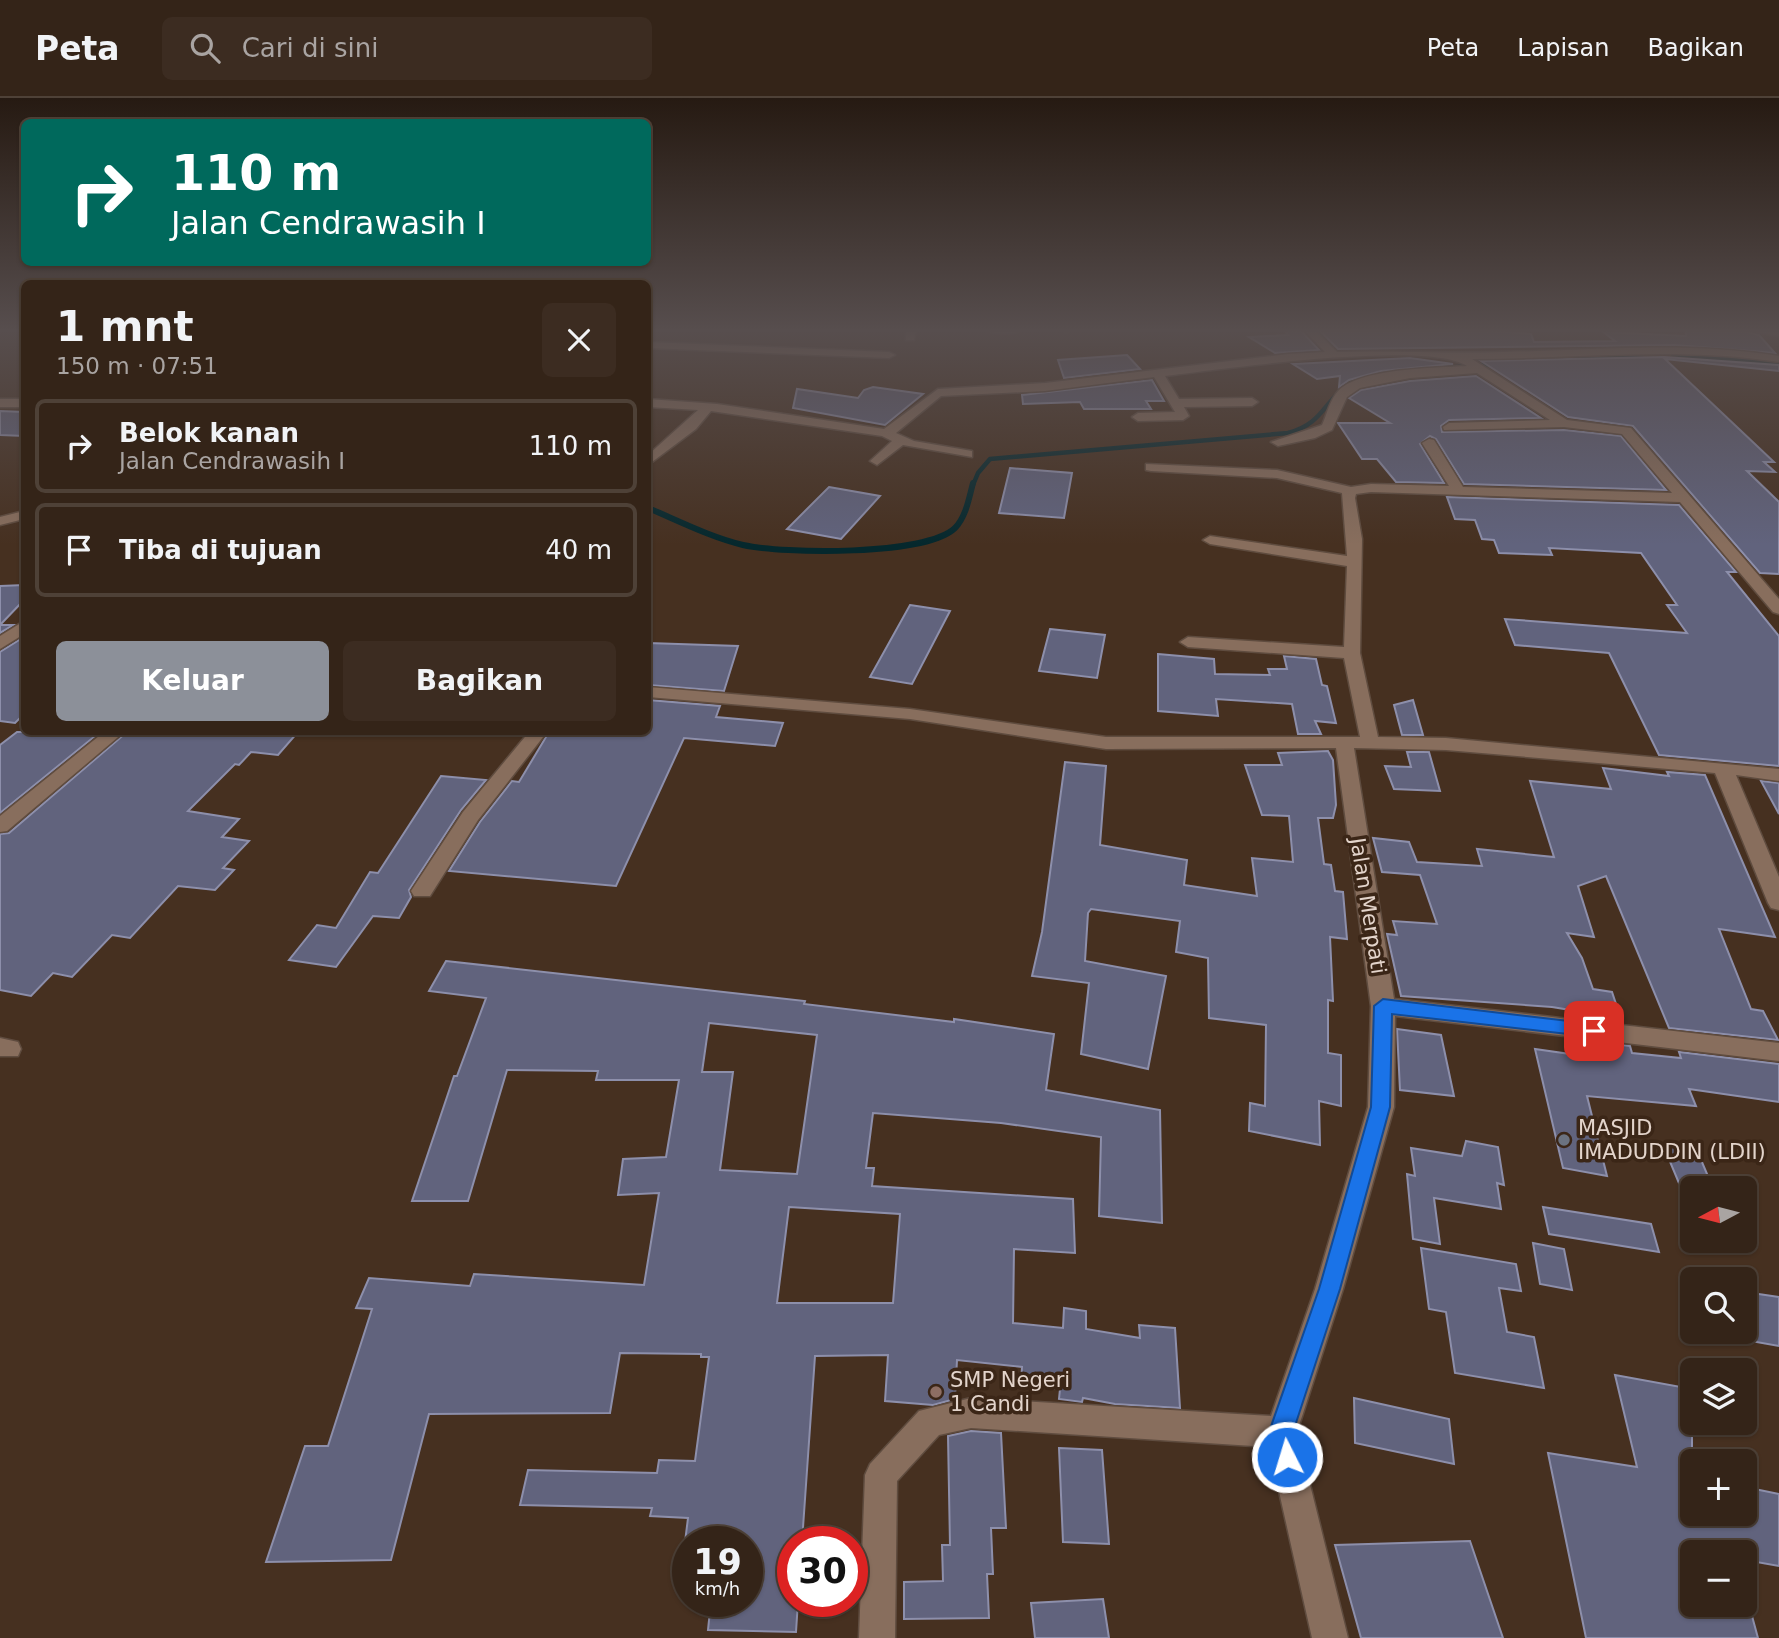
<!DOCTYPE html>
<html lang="id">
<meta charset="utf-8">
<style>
:root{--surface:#342418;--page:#3c2c21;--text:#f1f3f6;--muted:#a9a4a2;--line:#4e4137;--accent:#8c9099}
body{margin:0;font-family:"DejaVu Sans",sans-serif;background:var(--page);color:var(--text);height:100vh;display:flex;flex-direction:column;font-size:26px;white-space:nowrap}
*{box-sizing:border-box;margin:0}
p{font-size:23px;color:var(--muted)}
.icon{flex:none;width:38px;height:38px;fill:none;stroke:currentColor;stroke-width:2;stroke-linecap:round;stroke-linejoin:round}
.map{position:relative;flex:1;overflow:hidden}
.sheet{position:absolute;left:21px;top:182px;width:630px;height:455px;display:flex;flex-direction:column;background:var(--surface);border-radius:10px;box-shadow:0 2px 5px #0004,0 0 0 2px var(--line)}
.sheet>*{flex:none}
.banner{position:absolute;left:21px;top:21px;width:630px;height:147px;border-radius:10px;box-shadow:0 2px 5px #0004,0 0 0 2px var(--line);background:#00695c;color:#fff;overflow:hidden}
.needle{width:46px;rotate:263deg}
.tools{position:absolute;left:1680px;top:1078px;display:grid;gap:14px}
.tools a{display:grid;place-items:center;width:77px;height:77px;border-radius:10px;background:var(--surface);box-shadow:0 2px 5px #0004,0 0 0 2px var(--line);font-size:35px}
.speed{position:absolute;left:672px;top:1428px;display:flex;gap:14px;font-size:35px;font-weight:700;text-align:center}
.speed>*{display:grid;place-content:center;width:91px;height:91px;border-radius:50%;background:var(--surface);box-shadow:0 2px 5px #0004,0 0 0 2px var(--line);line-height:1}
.speed small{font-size:18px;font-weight:400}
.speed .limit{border:10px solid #d22;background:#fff;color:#111}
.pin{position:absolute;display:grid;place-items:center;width:60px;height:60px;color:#fff;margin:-30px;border-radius:14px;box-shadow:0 4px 10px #0006}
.me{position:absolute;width:77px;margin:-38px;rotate:355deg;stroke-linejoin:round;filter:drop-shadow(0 0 5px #0008)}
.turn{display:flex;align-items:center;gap:24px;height:147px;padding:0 35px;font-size:32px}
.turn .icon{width:91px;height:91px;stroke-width:2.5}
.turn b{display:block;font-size:49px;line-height:60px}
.round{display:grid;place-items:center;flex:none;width:74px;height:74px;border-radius:10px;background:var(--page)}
.head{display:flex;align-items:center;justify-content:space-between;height:119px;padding:0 35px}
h1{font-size:42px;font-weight:700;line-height:52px}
.cta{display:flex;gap:14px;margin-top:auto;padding:14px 35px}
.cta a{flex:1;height:80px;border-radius:10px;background:var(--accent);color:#fff;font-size:28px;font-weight:700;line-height:80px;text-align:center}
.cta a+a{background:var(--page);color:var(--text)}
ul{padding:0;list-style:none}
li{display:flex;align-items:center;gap:21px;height:94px;margin:0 14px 10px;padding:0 21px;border:4px solid var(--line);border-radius:10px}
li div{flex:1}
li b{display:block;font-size:26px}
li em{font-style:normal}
header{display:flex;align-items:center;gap:42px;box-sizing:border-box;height:98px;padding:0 35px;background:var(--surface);border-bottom:2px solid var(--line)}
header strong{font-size:33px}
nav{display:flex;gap:38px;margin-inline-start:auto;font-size:24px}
.search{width:490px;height:63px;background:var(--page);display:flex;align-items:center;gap:18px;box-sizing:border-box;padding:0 24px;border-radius:10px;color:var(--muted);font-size:26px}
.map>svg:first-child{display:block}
</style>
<header>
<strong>Peta</strong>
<div class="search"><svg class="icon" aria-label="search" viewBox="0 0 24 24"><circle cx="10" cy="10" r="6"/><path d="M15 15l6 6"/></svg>Cari di sini</div>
<nav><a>Peta</a><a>Lapisan</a><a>Bagikan</a></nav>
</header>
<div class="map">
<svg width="1779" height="1540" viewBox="0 0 1779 1540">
<rect width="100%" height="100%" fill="#463020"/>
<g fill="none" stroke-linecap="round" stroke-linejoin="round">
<g stroke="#05282d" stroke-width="4.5">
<path d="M1673 256 1779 266"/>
<path d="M1576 261 1643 256"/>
<path d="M1443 270 1496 266"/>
<path d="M973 387 978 375 990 361 1288 335C1326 325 1323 300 1354 284"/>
</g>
<path stroke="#05282d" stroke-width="6" d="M648 410C679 423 710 439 743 447 783 456 926 458 955 430 966 419 969 400 973 385"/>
</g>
<g fill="#61637d" stroke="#8d8fab" stroke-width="2" fill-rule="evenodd">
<path d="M1388 231 1481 232 1531 236 1534 244 1615 243 1603 234 1686 238V231H1737L1759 237 1775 255 1675 247 1338 251 1319 232Z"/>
<path d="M1285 233H1301L1319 252 1275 255 1249 239 1288 237Z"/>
<path d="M1127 257 1140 271 1064 280 1058 262Z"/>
<path d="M1664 259 1779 267V273L1665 261 1774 364H1764L1775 374 1747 373 1779 404V476L1760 475 1633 328 1568 319 1481 263Z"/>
<path d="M1410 260 1453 266 1381 273 1349 282 1339 289 1340 278 1317 281 1293 266Z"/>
<path d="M1476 278 1541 320 1449 322 1441 328 1442 334 1564 332 1621 338 1666 392 1464 386 1436 341 1430 338 1420 346 1444 385 1396 384 1377 361H1362L1338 325H1390L1349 300 1361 292 1410 283Z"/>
<path d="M1152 282 1164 303H1146L1151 311H1084L1080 304 1023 306 1022 297Z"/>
<path d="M873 289 923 296 885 327 793 310 797 291 858 300 864 292Z"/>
<path d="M0 313 24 314V338L0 337Z"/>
<path d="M1010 370 1072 375 1064 420 999 415Z"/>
<path d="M829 389 880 398 841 441 787 431Z"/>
<path d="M1447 399 1679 407 1736 474H1727L1779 538V668L1659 657 1609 555 1515 547 1505 521 1687 535 1667 507H1677L1641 455 1549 450 1552 457 1499 455 1494 442 1482 441 1475 422 1455 421Z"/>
<path d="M24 487V502L0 527H13L0 535V488Z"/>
<path d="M910 507 950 513 912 586 870 579Z"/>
<path d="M1050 531 1105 537 1097 580 1039 573Z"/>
<path d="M24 539V616L15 625 0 623V554Z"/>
<path d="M648 545 738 548 724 593 648 587Z"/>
<path d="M1158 556 1214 561 1215 576 1270 577 1268 571H1287L1284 558 1316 561 1322 587 1327 588 1336 625 1315 623 1321 636H1298L1292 606 1216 601 1218 618 1158 613Z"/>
<path d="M648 602 720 608 716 619 783 625 775 648 684 640 616 788 449 773 480 724 512 683 519 684 549 634H648Z"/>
<path d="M1413 602 1423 637H1402L1394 607Z"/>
<path d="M17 634H100L0 715V647Z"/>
<path d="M127 634H298L278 657 251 654 239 667 235 666 188 713 239 721 222 739 249 743 223 770 234 772 215 792 178 788 130 840 112 837 72 879 53 875 31 898 0 892V736L9 735Z"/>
<path d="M1328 653 1333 662 1336 707 1333 720H1318L1324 766 1331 767 1335 793 1343 794 1347 841 1330 839 1333 903 1328 902V955L1341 957V1008L1319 1003 1320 1047 1249 1033 1250 1005 1265 1008 1266 927 1209 920 1208 860 1176 854 1180 823 1091 811 1088 815 1085 863 1166 878 1148 971 1081 956 1089 885 1032 878 1042 834 1065 664 1106 668 1100 747 1187 762 1184 787 1257 798 1252 760 1293 764 1289 718 1262 717 1245 667H1282L1278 655Z"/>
<path d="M1407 654H1429L1440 693 1394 691 1385 668 1411 669Z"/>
<path d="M1603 670 1669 678 1667 674 1705 677 1775 839 1719 831 1751 911 1763 913 1778 942 1669 930 1606 778 1578 788 1594 839 1567 835 1582 860 1593 891 1612 894 1622 924 1572 919 1570 912 1552 909 1401 898 1387 836 1397 837 1393 823 1437 826 1420 777 1382 774 1373 740 1409 744 1417 764 1482 768 1477 751 1554 759 1530 683 1611 691Z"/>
<path d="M441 678 486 682 461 712 409 792 411 799 399 820 373 818 336 869 289 862 317 827 336 830 370 774 378 775Z"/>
<path d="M1761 683 1779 685V716Z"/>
<path d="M446 863 805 903 804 906 954 924V921L1054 936 1046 992 1160 1012 1162 1125 1099 1118 1101 1039 1001 1025 873 1015 866 1070H874L872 1088 1073 1101 1075 1155 1014 1151 1013 1225 1063 1230 1064 1210 1086 1213V1231L1140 1240 1139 1227 1175 1230 1180 1310 1115 1306 1083 1300 1082 1304 1059 1301 1060 1291 1021 1287 1022 1269 957 1262 955 1301 933 1307 885 1303 888 1257 815 1258 802 1444H793V1503H798L796 1534 708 1532 711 1503H747V1444H685L688 1420 650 1418 652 1410 520 1407 528 1372 657 1375 659 1362 695 1363 709 1259H701V1256L620 1255 610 1315 429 1316 391 1462 266 1464 305 1348H328L372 1211 356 1210 369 1180 470 1188 474 1176 644 1187 659 1095 618 1097 623 1061 666 1059 679 982H596L598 973 507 972 468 1103H412L454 978H457L486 900 429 893ZM709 925 817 937 797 1076 720 1072 733 974H702ZM789 1109 900 1116 893 1205H777Z"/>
<path d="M1397 931 1441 937 1454 998 1400 992Z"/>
<path d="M1579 942 1630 948 1632 955 1681 960 1679 954 1779 966V1004L1689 991 1696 1008 1587 998 1607 1078 1563 1070 1535 951 1584 958Z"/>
<path d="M1466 1043 1498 1049 1504 1087 1497 1085 1501 1111 1434 1100 1440 1146 1413 1141 1407 1076 1415 1078 1411 1050 1462 1058Z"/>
<path d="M1663 1047 1696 1050 1713 1090H1681Z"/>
<path d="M1543 1109 1651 1126 1659 1154 1549 1136Z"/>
<path d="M1533 1145 1564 1151 1572 1192 1540 1186Z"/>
<path d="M1421 1150 1516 1166 1521 1193 1499 1190 1507 1234 1534 1239 1544 1290 1455 1275 1446 1214 1429 1211Z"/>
<path d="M1745 1194 1779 1199V1248L1745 1242Z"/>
<path d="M1615 1277 1692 1291V1416H1745V1389L1779 1396V1468L1745 1462V1454H1692V1507H1749L1758 1540H1586L1548 1355 1637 1369Z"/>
<path d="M1354 1300 1449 1321 1454 1366 1355 1345Z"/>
<path d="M971 1333 1001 1335 1006 1430H991L993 1476H987L989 1520 904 1521V1484L943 1483 942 1447H950L948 1338Z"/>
<path d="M1059 1350 1102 1352 1109 1446 1063 1444Z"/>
<path d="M1470 1443 1503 1540H1361L1335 1447Z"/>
<path d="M1103 1501 1109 1540H1035L1031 1505Z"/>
</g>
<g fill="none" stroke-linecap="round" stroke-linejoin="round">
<defs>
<g id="minor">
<path d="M906 231H916L914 242H906Z"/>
<path d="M985 231H1024C1016 237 993 237 985 231Z"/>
<path d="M1059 231H1072L1067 234Z"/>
<path d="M1303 231H1314L1337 254C1392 252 1447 256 1502 254 1596 252 1686 243 1779 258V264C1676 248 1575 261 1472 261L1567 322 1631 330 1779 501V516L1773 514 1680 404 1371 394 1356 396 1355 400 1362 441 1360 555 1378 639 1446 640 1779 671V683L1736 677 1779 779V812L1771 810 1768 805 1715 675 1446 652 1354 650 1394 901 1779 945V963L1395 918 1394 1009 1343 1191 1297 1334 1348 1540H1312L1269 1349 971 1330 939 1337 897 1383 895 1540H859L865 1377 870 1366 919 1313 971 1300 1271 1318 1315 1191 1368 1009 1371 908 1336 650 1106 651 910 621 648 599V589L910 611 1106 639H1360L1344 560 1188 549 1180 544 1188 539 1344 549 1347 468 1210 446 1203 442 1210 438 1347 458 1342 395 1277 380 1151 373 1146 372V366L1277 372 1351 389 1371 386 1449 388 1422 345 1429 341 1434 342 1463 389 1672 395 1622 336 1564 329 1444 332 1443 329 1449 325 1550 322 1477 275 1410 280 1360 290 1347 299 1332 332 1315 340 1278 348 1271 344 1322 327C1327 316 1330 301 1339 292 1363 270 1435 270 1467 268 1426 242 1221 271 1165 278L1179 301 1252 300 1258 304 1252 308 1184 309 1189 318 1183 322 1138 323 1132 319 1138 315 1175 314 1154 279 1045 293 941 298 896 335 914 343 972 353V359L903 347 877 367 870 363 892 343 882 338 711 313 696 331 648 367V357L698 312 648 309V301L717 306 884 331 938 291 1045 285 1288 256 1325 254Z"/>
<path d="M1740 231 1779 232V238Z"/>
<path d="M648 244 889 254 895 257 889 260 648 250Z"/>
<rect x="0" y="301" width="24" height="8"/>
<path d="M24 413V421L0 427V419Z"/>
<path d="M24 523V536L0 551V538Z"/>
<path d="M104 634H124L7 733 0 734V718Z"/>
<path d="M529 634H547L478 722 430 798H414L411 793 463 714Z"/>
<path d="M0 940 18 944 21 951 18 958H0Z"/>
</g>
</defs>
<use href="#minor" stroke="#5f4c3f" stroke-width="3"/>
<use href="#minor" fill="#886e5d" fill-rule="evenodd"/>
</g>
<linearGradient id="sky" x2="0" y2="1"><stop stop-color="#261a12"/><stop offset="0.52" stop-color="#574e4e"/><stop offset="1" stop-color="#574e4e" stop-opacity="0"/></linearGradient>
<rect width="1779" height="447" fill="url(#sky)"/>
<path fill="#1a73e8" stroke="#114b97" stroke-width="2" d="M1383 901 1594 926 1603 933 1594 939 1392 916 1390 1009 1340 1191 1293 1334 1299 1359 1295 1368 1287 1371 1278 1368 1269 1334 1319 1191 1371 1009 1374 908Z"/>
<circle fill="#6b7280" stroke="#3b2617" stroke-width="2.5" cx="1564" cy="1042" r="7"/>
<circle fill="#8d6e63" stroke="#3b2617" stroke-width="2.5" cx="936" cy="1294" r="7"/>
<g text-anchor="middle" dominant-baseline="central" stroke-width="7" stroke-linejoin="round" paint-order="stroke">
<g font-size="21" fill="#e3d4cb" stroke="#3b2617">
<text transform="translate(1368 808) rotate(81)">Jalan Merpati</text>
</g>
<g font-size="21" fill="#e3d4cb" stroke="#3b2617" text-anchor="start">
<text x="1578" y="1030">MASJID<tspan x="1578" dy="24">IMADUDDIN (LDII)</tspan></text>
<text x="950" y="1282">SMP Negeri<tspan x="950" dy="24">1 Candi</tspan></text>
</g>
</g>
</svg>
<div class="tools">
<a><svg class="needle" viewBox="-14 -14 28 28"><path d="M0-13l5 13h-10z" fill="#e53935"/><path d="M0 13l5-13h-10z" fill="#a9a4a2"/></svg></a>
<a><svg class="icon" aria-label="search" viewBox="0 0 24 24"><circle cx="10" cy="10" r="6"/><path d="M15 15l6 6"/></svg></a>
<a><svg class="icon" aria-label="layers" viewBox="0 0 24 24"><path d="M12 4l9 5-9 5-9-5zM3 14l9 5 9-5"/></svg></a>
<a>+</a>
<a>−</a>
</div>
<div class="speed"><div>19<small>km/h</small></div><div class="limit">30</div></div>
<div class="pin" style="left:1594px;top:933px;background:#d93025"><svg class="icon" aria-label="arrive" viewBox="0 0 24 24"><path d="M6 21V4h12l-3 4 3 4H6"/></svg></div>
<svg class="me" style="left:1287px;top:1359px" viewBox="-20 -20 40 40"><circle r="17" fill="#1a73e8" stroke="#fff" stroke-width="3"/><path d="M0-11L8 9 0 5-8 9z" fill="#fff"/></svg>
<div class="banner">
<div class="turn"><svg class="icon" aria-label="right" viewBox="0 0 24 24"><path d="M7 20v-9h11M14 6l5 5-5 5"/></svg><div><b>110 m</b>Jalan Cendrawasih I</div></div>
</div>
<section class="sheet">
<div class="head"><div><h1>1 mnt</h1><p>150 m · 07:51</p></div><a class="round"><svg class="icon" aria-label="close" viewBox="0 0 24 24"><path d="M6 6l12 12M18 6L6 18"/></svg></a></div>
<ul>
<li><svg class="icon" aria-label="right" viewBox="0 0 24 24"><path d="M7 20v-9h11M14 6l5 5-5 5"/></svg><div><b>Belok kanan</b><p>Jalan Cendrawasih I</p></div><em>110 m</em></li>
<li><svg class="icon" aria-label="arrive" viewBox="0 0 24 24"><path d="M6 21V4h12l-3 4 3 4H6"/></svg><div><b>Tiba di tujuan</b></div><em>40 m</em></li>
</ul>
<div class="cta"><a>Keluar</a><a>Bagikan</a></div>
</section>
</div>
